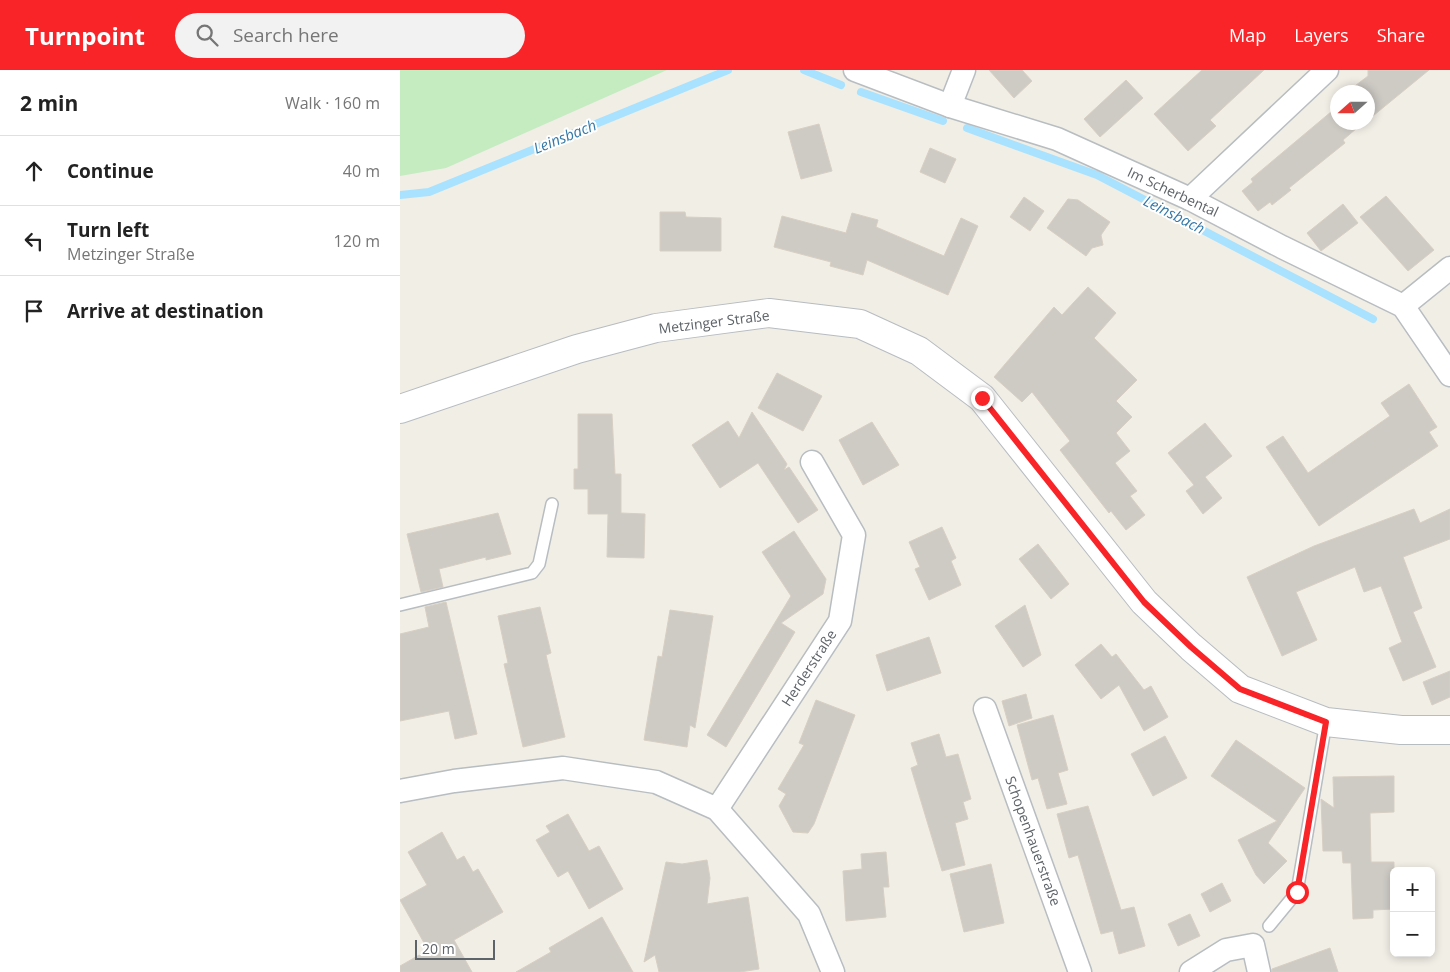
<!DOCTYPE html>
<html lang="en">
<head>
<meta charset="utf-8">
<style>
	body { margin:0; font-family:"Open Sans",sans-serif; background:#f2f2f2; color:#222 }
	.controls { position:absolute; right:15px; bottom:15px; display:grid; overflow:hidden; border-radius:8px; box-shadow:0 2px 8px #0003 }
	.controls button { width:45px; height:45px; display:grid; place-items:center; padding:0; border:0; border-bottom:1px solid #e0e0e0; background:#fff; color:#222; font:25px sans-serif }
	.compass { position:absolute; left:930px; top:15px; width:45px; height:45px; border-radius:50%; background:#fff; box-shadow:0 2px 8px #0003; rotate:249deg }
	.scale { position:absolute; left:15px; bottom:12px; width:80px; box-sizing:border-box; padding-left:5px; border:2px solid #5d6368; border-top:0; font-size:14px; line-height:18px; white-space:nowrap; color:#5d6368; -webkit-text-stroke:4px #fff; paint-order:stroke }
	.stop { position:absolute; width:15px; height:15px; margin:-11px; border:4px solid #f92428; border-radius:50%; background:#fff }
	.stop.end { background:#f92428; border-color:#fff; box-shadow:0 1px 5px #0008 }
	.list { margin:0; padding:0; list-style:none }
	h2 { display:flex; justify-content:space-between; align-items:center; height:65px; margin:0; padding:0 20px; font-size:21px }
	h2 small { font-size:16px; font-weight:400; color:#767676 }
	.list li { display:grid; grid-template-columns:32px 1fr auto; gap:15px; align-items:center; box-sizing:border-box; height:70px; padding:0 20px; border-top:1px solid #e0e0e0 }
	.list b { display:block; font-size:19px; white-space:nowrap }
	.list p { margin:0; font-size:16px; white-space:nowrap; color:#767676 }
	.list em { font-size:16px; font-style:normal; color:#767676 }
	.icon { flex:none; width:28px; height:28px; fill:none; stroke:currentColor; stroke-width:2; stroke-linecap:round; stroke-linejoin:round }
	.map { position:relative; flex:none; width:1050px; height:902px; overflow:hidden }
	header { display:flex; align-items:center; gap:30px; box-sizing:border-box; height:70px; padding:0 25px; background:#f92428; color:#fff }
	header strong { font-size:24px }
	nav { display:flex; gap:28px; margin-inline-start:auto; font-size:18px }
	.search { width:350px; height:45px; background:#f2f2f2; display:flex; align-items:center; gap:12px; box-sizing:border-box; padding:0 18px; border-radius:28px; color:#767676; font-size:19px }
	main { display:flex }
	aside { flex:1; background:#fff }
	.map>svg:first-child { display:block }
	.grass { fill:#c5ebc1 }
	.lines { fill:none; stroke-linecap:round; stroke-linejoin:round }
	.stream { stroke:#a8e2ff; stroke-width:8 }
	.building { fill:#cecbc5; stroke:#d7cfc3 }
	.service-casing { stroke:#b8bdc1; stroke-width:14 }
	.minor-casing { stroke:#b8bdc1; stroke-width:25 }
	.secondary-casing { stroke:#b7bcc1; stroke-width:30 }
	.service { stroke:#fff; stroke-width:11 }
	.minor { stroke:#fff; stroke-width:22 }
	.secondary { stroke:#fff; stroke-width:28 }
	.route { stroke:#f92428; stroke-width:6 }
	.labels { text-anchor:middle; stroke-width:4; stroke-linejoin:round; paint-order:stroke }
	.street-label { font-size:14px; fill:#5d6368; stroke:#fff }
	.water-label { font-size:15px; font-style:italic; fill:#3579a9; stroke:#fff }
</style>
</head>
<body>
<header>
<strong>Turnpoint</strong>
<div class="search"><svg class="icon" aria-label="search" viewBox="0 0 24 24"><circle cx="10" cy="10" r="6"/><path d="M15 15l6 6"/></svg>Search here</div>
<nav><a>Map</a><a>Layers</a><a>Share</a></nav>
</header>
<main>
<aside>
<h2>2 min<small>Walk · 160 m</small></h2>
<ul class="list">
<li><svg class="icon" aria-label="ahead" viewBox="0 0 24 24"><path d="M12 20V5M6 11l6-6 6 6"/></svg><div><b>Continue</b></div><em>40 m</em></li>
<li><svg class="icon" aria-label="left" viewBox="0 0 24 24"><path d="M17 20v-9H6M10 6l-5 5 5 5"/></svg><div><b>Turn left</b><p>Metzinger Straße</p></div><em>120 m</em></li>
<li><svg class="icon" aria-label="arrive" viewBox="0 0 24 24"><path d="M6 21V4h12l-3 4 3 4H6"/></svg><div><b>Arrive at destination</b></div></li>
</ul>
</aside>
<div class="map">
<svg width="1050" height="902" viewBox="0 0 1050 902">
	<rect width="100%" height="100%" fill="#f1eee6"/>
	<!-- grass -->
	<polygon class="grass" points="0,0 267,0 46,98 0,106"/>
	<g class="lines">
		<!-- stream -->
		<g class="stream">
			<polyline points="404,0 441,15"/>
			<polyline points="461,22 543,51"/>
			<polyline points="567,58 697,105 973,249"/>
			<polyline points="0,125 29,122 328,0"/>
		</g>
	</g>
	<!-- building -->
	<g class="building">
		<polygon points="589,0 622,0 632,11 614,28"/>
		<polygon points="802,0 864,0 810,50 816,56 788,81 754,44"/>
		<polygon points="968,0 1029,0 968,50 968,22 947,22 968,6"/>
		<polygon points="726,10 743,28 700,67 684,49"/>
		<polygon points="938,36 938,52 964,52 943,70 945,73 889,118 891,120 872,135 870,132 858,141 842,121 853,112 851,109"/>
		<polygon points="419,54 432,101 401,109 388,62"/>
		<polygon points="530,78 556,89 545,113 520,102"/>
		<polygon points="986,126 1034,180 1008,201 960,147"/>
		<polygon points="624,127 644,141 630,161 610,147"/>
		<polygon points="668,129 678,130 710,152 701,165 703,175 692,178 686,186 647,158"/>
		<polygon points="943,134 958,153 921,181 907,163"/>
		<polygon points="260,142 285,142 286,147 321,148 321,181 260,181"/>
		<polygon points="452,143 478,150 476,157 544,186 561,148 578,156 548,225 467,190 463,205 430,196 431,192 374,177 382,146 446,163"/>
		<polygon points="688,217 716,243 694,268 737,310 716,331 732,347 716,363 730,381 715,393 737,421 730,426 745,445 726,460 711,441 709,443 660,380 670,371 632,322 622,332 594,307 654,237 662,245"/>
		<polygon points="377,303 422,326 403,361 358,338"/>
		<polygon points="1009,314 1037,357 1029,362 1038,376 919,456 866,377 883,366 908,403 990,346 981,333"/>
		<polygon points="352,342 387,394 384,400 389,397 418,440 398,453 358,393 320,418 292,375 328,351 339,368"/>
		<polygon points="178,344 212,344 215,404 221,404 221,443 245,444 244,488 207,487 208,444 188,444 188,419 174,419 174,399 178,399"/>
		<polygon points="472,352 499,395 463,415 439,370"/>
		<polygon points="805,353 832,386 805,407 822,428 803,444 786,421 794,415 768,383"/>
		<polygon points="1014,439 1020,453 1050,439 1050,469 1003,487 1022,538 1013,542 1036,597 1003,611 989,578 1002,572 981,516 964,522 955,497 896,522 917,570 882,586 847,507 914,476"/>
		<polygon points="98,443 111,484 86,490 86,487 39,499 43,517 21,522 7,464"/>
		<polygon points="542,457 556,488 551,491 561,515 529,530 515,499 520,497 509,472"/>
		<polygon points="394,461 426,509 423,524 381,553 395,562 326,677 307,665 391,526 362,482"/>
		<polygon points="638,474 669,514 651,529 619,489"/>
		<polygon points="46,532 77,664 55,669 49,641 0,651 0,564 29,557 25,537"/>
		<polygon points="625,535 641,585 623,597 595,556"/>
		<polygon points="140,537 151,583 146,585 165,667 123,677 104,594 108,593 98,546"/>
		<polygon points="270,540 313,546 295,658 290,655 287,677 244,670 258,586 262,587"/>
		<polygon points="529,567 541,603 487,621 476,585"/>
		<polygon points="701,574 712,587 716,584 744,620 751,616 768,647 744,661 719,615 701,629 675,595"/>
		<polygon points="1050,601 1050,627 1032,635 1023,612"/>
		<polygon points="626,624 632,648 609,656 602,631"/>
		<polygon points="416,630 455,645 414,754 408,763 393,762 379,736 386,724 378,719 404,675 399,673"/>
		<polygon points="653,645 668,700 658,703 667,734 647,739 638,708 632,710 617,655"/>
		<polygon points="539,664 546,687 558,684 571,729 563,732 568,749 555,753 565,795 542,801 511,698 518,695 511,673"/>
		<polygon points="765,666 787,708 753,726 731,684"/>
		<polygon points="836,670 905,718 868,773 887,791 864,814 856,805 838,770 877,751 811,706"/>
		<polygon points="994,706 994,742 970,743 971,792 994,792 994,839 973,840 973,848 953,849 951,793 943,793 942,781 923,781 921,729 934,738 933,707"/>
		<polygon points="688,736 721,840 734,837 745,876 719,884 713,861 701,864 678,785 669,788 657,744"/>
		<polygon points="168,744 189,781 199,776 223,819 189,839 168,801 158,807 136,770 150,762 146,756"/>
		<polygon points="42,762 57,790 64,786 73,802 78,799 103,842 54,870 72,902 0,902 0,896 28,880 0,830 27,815 8,782"/>
		<polygon points="486,782 489,817 483,817 486,847 446,851 443,801 462,799 461,784"/>
		<polygon points="307,790 310,808 307,834 348,827 359,899 340,902 259,902 255,885 244,892 266,792 282,794"/>
		<polygon points="591,794 604,853 564,862 550,804"/>
		<polygon points="822,813 831,831 810,842 801,824"/>
		<polygon points="790,844 800,866 778,876 768,854"/>
		<polygon points="202,847 233,902 116,902 151,882 149,878"/>
		<polygon points="930,878 938,902 872,902 872,899"/>
	</g>
	<g class="lines">
		<!-- service casing -->
		<g class="service-casing">
			<g id="service">
				<polyline points="0,535 132,503 139,494 152,434"/>
				<polyline points="869,856 897,822 926,652"/>
			</g>
		</g>
		<!-- minor casing -->
		<g class="minor-casing">
			<g id="minor">
				<polyline points="455,0 550,36 657,69 790,129 882,177 1003,236 1050,305"/>
				<polyline points="550,36 564,0"/>
				<polyline points="790,129 927,0"/>
				<polyline points="1003,236 1050,198"/>
				<polyline points="585,639 680,902"/>
				<polyline points="0,721 54,711 163,698 256,712 317,739 409,844 433,902"/>
				<polyline points="317,739 440,551 454,465 412,392"/>
				<polyline points="791,902 826,880 853,875 859,902"/>
			</g>
		</g>
		<!-- secondary casing -->
		<g class="secondary-casing">
			<polyline id="secondary" points="0,339 177,279 256,258 369,243 460,254 519,281 582,328 744,532 791,577 840,619 926,652 1001,660 1050,660"/>
		</g>
		<!-- service -->
		<use href="#service" class="service"/>
		<!-- minor -->
		<use href="#minor" class="minor"/>
		<!-- secondary -->
		<use href="#secondary" class="secondary"/>
	</g>
	<g class="lines">
		<!-- route -->
		<polyline class="route" points="582,328 744,532 791,577 840,619 926,652 897,822"/>
	</g>
	<g class="labels">
		<!-- street labels -->
		<g class="street-label">
			<text transform="translate(773 122) rotate(25)" y="5">Im Scherbental</text>
			<text transform="translate(314 252) rotate(-7)" y="5">Metzinger Straße</text>
			<text transform="translate(409 598) rotate(-57)" y="5">Herderstraße</text>
			<text transform="translate(633 771) rotate(70)" y="5">Schopenhauerstraße</text>
		</g>
		<!-- water labels -->
		<g class="water-label">
			<text transform="translate(165 67) rotate(-22)" y="5">Leinsbach</text>
			<text transform="translate(774 145) rotate(27)" y="5">Leinsbach</text>
		</g>
	</g>
</svg>
<div class="controls">
<button>+</button>
<button>−</button>
</div>
<svg class="compass" viewBox="-18 -18 36 36"><path d="M0-13l5 13h-10z" fill="#e53935"/><path d="M0 13l5-13h-10z" fill="#767676"/></svg>
<div class="scale">20 m</div>
<div class="stop" style="left:897px;top:822px"></div>
<div class="stop end" style="left:582px;top:328px"></div>
</div>
</main>
</body>
</html>
